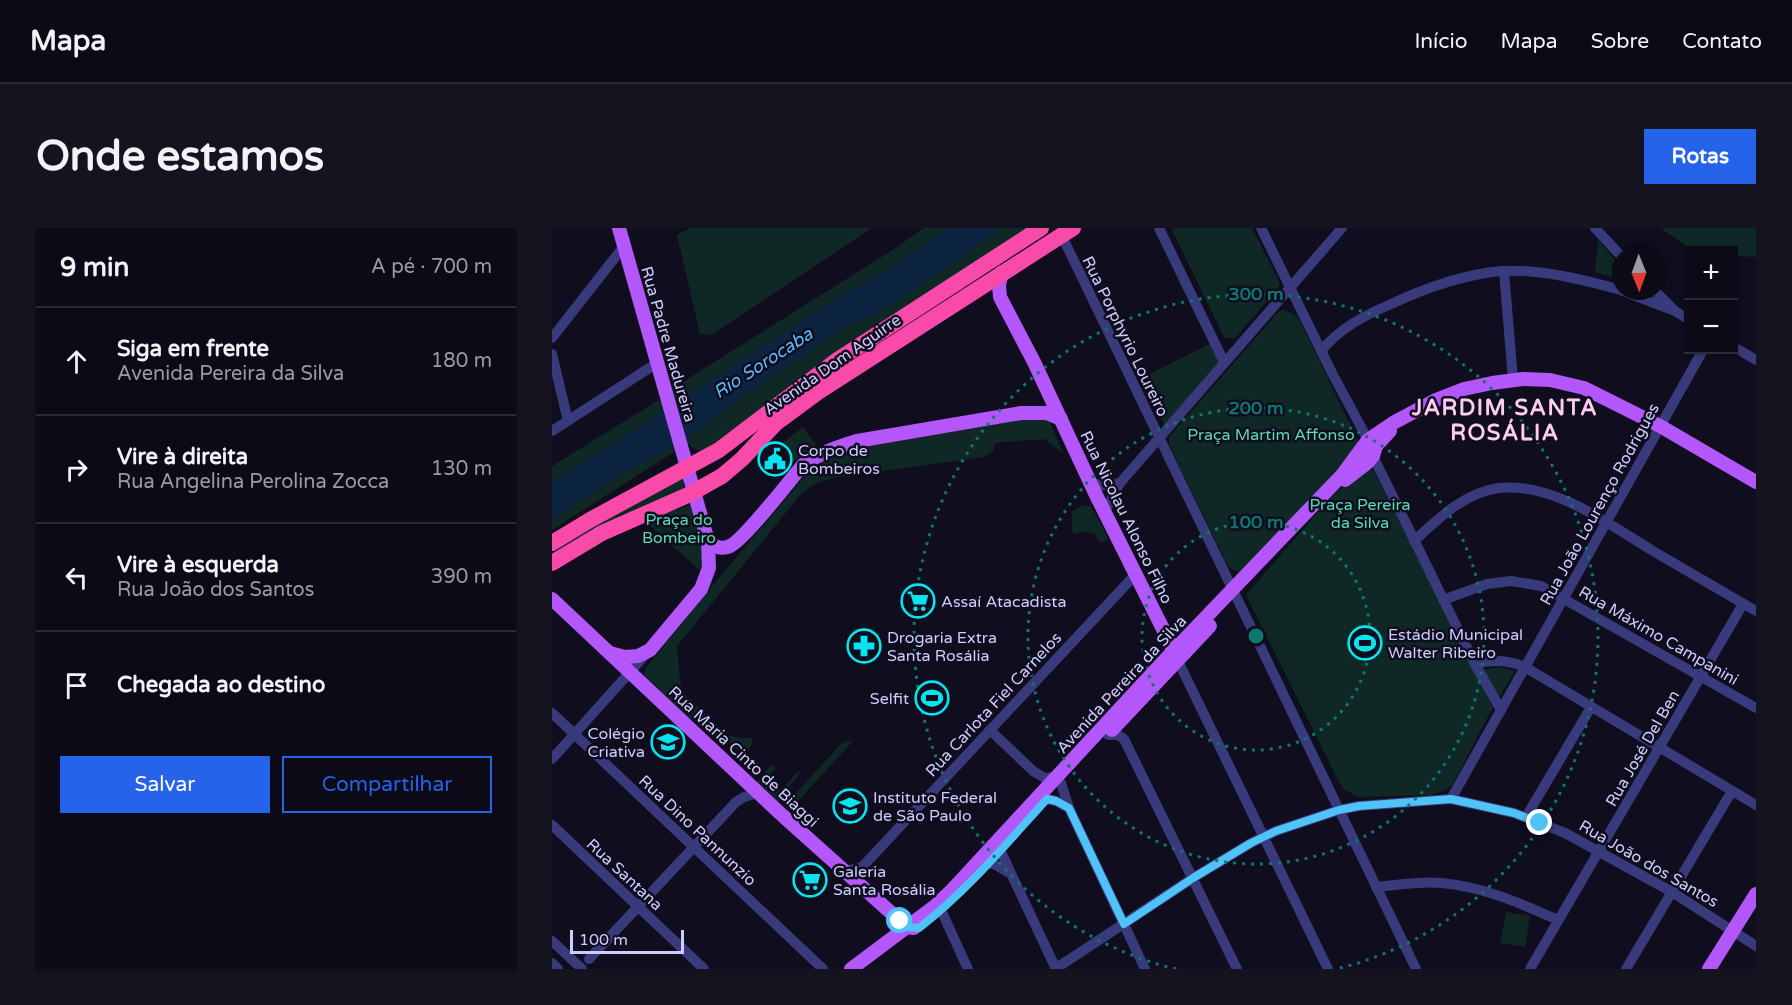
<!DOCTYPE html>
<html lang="pt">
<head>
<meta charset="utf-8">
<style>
	body { margin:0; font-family:"Varela Round",sans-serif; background:#14131f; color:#f1f3f6 }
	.controls { position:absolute; right:18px; top:18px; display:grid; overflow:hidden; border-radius:0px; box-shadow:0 2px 4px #0004 }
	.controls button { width:54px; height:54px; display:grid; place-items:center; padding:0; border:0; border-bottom:2px solid #2b2b35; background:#0b0a16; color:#f1f3f6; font:30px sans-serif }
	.compass { position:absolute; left:1060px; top:18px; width:54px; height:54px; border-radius:50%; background:#0b0a16; box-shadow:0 2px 4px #0004; rotate:179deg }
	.scale { position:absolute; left:18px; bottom:15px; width:114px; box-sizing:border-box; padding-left:6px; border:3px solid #cecbfd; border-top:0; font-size:16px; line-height:21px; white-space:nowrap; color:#cecbfd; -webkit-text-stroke:4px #0f0d1e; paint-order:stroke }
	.stop { position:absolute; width:18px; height:18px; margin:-14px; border:4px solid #4fc3f7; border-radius:50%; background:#fff }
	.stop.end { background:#4fc3f7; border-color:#fff; box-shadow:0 2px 6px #0008 }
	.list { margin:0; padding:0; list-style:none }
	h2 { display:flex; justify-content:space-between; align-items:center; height:78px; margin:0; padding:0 24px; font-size:26px }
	h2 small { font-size:20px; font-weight:400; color:#9a9aa1 }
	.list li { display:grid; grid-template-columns:39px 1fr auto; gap:18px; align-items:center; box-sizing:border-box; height:108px; padding:0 24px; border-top:2px solid #2b2b35 }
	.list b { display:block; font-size:22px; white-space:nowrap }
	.list p { margin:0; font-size:20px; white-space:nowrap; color:#9a9aa1 }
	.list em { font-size:20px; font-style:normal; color:#9a9aa1 }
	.actions { display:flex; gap:12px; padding:18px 24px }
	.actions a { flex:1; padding:14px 0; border:2px solid #2563eb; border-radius:0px; text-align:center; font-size:21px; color:#2563eb }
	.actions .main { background:#2563eb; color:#fff }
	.icon { flex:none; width:33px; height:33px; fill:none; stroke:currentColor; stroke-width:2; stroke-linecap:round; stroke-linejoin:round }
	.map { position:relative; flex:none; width:1204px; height:741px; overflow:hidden; border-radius:0px }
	header { display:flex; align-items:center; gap:36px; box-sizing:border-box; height:84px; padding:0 30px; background:#0b0a16; border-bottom:2px solid #2b2b35 }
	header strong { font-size:28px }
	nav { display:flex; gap:33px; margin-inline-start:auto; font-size:21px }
	.intro { display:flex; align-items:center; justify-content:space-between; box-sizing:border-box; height:144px; padding:0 36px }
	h1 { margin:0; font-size:42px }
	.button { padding:15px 27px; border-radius:0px; background:#2563eb; color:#fff; font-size:21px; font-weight:700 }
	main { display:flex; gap:36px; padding:0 36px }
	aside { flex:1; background:#0b0a16; border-radius:0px; box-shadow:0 2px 4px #0004 }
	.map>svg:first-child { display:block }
	.green { fill:#102825 }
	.water { fill:#0d2441 }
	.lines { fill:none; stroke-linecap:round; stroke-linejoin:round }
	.minor { stroke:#393a7c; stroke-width:10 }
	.major { stroke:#b356fa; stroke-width:14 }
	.highway { stroke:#f94aa9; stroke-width:16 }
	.route { stroke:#4fc3f7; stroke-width:8 }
	.ring { fill:none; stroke:#0f766e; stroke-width:3; stroke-dasharray:3 6 }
	.labels { text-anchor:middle; stroke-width:5; stroke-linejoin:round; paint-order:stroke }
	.street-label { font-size:16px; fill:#cecbfd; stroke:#0f0d1e }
	.park-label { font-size:16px; fill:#5adab3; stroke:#0f0d1e }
	.poi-label { font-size:16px; fill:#cecbfd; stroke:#0f0d1e; text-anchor:start }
	.water-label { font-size:18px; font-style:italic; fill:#5cbafa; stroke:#0f0d1e }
	.district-label { font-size:22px; font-weight:bold; letter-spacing:1.5px; fill:#fdcdef; stroke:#0f0d1e }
	.centre { fill:#0f766e; stroke:#0f0d1e; stroke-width:3 }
	.ring-label { font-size:18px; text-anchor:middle; font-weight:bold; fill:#0f766e; stroke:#0f0d1e; stroke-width:5; stroke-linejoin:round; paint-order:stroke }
</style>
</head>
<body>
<header>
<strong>Mapa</strong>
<nav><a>Início</a><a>Mapa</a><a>Sobre</a><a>Contato</a></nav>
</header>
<div class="intro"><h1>Onde estamos</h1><a class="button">Rotas</a></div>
<main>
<aside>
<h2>9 min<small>A pé · 700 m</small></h2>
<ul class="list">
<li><svg class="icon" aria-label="ahead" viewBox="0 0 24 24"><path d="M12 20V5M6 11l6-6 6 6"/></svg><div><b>Siga em frente</b><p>Avenida Pereira da Silva</p></div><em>180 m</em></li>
<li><svg class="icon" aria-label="right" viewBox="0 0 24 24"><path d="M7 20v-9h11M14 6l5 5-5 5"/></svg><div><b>Vire à direita</b><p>Rua Angelina Perolina Zocca</p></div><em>130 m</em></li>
<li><svg class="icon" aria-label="left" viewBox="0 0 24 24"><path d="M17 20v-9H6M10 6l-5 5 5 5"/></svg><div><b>Vire à esquerda</b><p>Rua João dos Santos</p></div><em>390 m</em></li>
<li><svg class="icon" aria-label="arrive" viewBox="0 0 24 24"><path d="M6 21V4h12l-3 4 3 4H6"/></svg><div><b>Chegada ao destino</b></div></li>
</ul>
<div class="actions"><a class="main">Salvar</a><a>Compartilhar</a></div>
</aside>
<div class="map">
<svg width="1204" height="741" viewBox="0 0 1204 741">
	<rect width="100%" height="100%" fill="#0f0d1e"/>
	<!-- green -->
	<g class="green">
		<polygon points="138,0 320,0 159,107 148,106 125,7"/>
		<polygon points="372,0 482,0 152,224 140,220 137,216 123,220 122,224 0,302 0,238 105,173 108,173 118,163 148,143 339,23"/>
		<polygon points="619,0 700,0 728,55 724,63 682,111 672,109"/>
		<polygon points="1109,0 1204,0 1204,29 1185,28 1182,55 1182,22 1140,22"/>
		<polygon points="1046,12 1069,39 1069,52 1043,44"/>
		<polygon points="731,82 742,86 748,93 807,215 803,225 689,344 683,343 676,338 620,223 617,216 617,209 726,84"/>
		<polygon points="661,114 670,133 614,200 590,152 594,148"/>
		<path d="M484,189L493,190L498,194L511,225L492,211L443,215L441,224L432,229L287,249C272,252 262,255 250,265L125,418L128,453L131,464L176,507L187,510H200L201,512L197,522L190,524L186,523L153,496L138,491L92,447L93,441L165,352L260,240L277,229L297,222Z"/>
		<polygon points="251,199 264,217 232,241 219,224"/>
		<polygon points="811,241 822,243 941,479 901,556 894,562 878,567 806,569 793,562 787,554 694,367 777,271"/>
		<polygon points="131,249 135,254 131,257 133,263 0,326 9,314"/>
		<polygon points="139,277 152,320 152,346 96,296 110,290 114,285"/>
		<polygon points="532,277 539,278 556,309 553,314 548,314 542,305 528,304 522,306 520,303 520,283"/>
		<polygon points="947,439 963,443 945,473 932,442"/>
		<polygon points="301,513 236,584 234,579 235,575 288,517 291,514"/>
		<polygon points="219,537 223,540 215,550 229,562 246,543 248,545 226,573 205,554"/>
		<polygon points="954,684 978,688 973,719 948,715"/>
	</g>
	<!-- water -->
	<polygon class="water" points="397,0 449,0 365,61 322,87 300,95 195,165 141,206 40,264 0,292 0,256 260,86 351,32"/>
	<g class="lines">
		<!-- minor -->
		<g class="minor">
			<polyline points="607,0 672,134"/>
			<polyline points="709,0 780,145 816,212 821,228 923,436 949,482"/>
			<polyline points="1043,0 1069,28"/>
			<polyline points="509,6 864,741"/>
			<polyline points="952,43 961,152"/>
			<polyline points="1071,63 1123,83 1136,91"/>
			<polyline points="1103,63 1121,81"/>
			<polyline points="0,110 72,18"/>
			<polyline points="1182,119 1204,132"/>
			<path d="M769,123C787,101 811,88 837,77C873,60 911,46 951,43C989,41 1033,52 1069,62"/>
			<polyline points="0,126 16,193"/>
			<polyline points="0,203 105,135"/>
			<path d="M536,251C547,259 555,259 568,255"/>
			<polyline points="552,285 568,255 790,0"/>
			<path d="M862,313C886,291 913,264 947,260C1002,254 1056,296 1101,323C1135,343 1170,363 1204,383"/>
			<polyline points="891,372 935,356 959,353 989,358 1204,480"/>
			<polyline points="626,433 776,741"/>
			<path d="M923,436C941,431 956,432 973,439L1204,577"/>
			<polyline points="0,485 271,741"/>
			<polyline points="438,502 481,543 493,550 504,549"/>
			<polyline points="556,507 566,507 572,511 685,741"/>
			<polyline points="0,531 96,424"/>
			<polyline points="509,555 517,580 593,741"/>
			<polyline points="495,571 504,573 517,580"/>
			<polyline points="899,571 1151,122"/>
			<polyline points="974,589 1039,479"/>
			<polyline points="0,597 152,741"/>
			<polyline points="448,622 504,741"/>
			<polyline points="435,636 442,636 459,646"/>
			<polyline points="292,643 308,640 312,637 583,347"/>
			<path d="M824,659C846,657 868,653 890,655C932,659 968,675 1006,692"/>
			<polyline points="389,682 416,741"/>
			<polyline points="0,713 30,741"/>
			<polyline points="37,731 184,574 192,569 206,565"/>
			<polyline points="0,735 6,741"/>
			<polyline points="503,741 641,650 699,615 724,603 787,582 807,578 899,571 962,585 1013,605 1120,664 1204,718"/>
			<polyline points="978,741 1191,376"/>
			<polyline points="1074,741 1180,563"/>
		</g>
		<!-- major -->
		<g class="major">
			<polyline points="450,44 447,57 448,69 482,134 544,267 625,429"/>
			<polyline points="793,252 815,235 821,228 824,218 838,203"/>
			<path d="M156,313C163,319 169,322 178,318C192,312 238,252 251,237C268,225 285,219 305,213L469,185H495L509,191"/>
			<polyline points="0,371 231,588 355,699 362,700"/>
			<polyline points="58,425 73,429 86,428 98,422 149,361 157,340 156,313 67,0"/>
			<polyline points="560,502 658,398"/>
			<polyline points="299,741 383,678 400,662 609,436 791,246 816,212 841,195 884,172 912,161 940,155 971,151 998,152 1032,160 1108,198 1204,254"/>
			<polyline points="1157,741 1204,666"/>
		</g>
		<!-- highway -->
		<g class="highway">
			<polyline points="0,315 38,292 167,222 284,133 489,0"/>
			<polyline points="0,335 50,305 136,267 170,248 190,231 224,195 266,164 521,0"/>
		</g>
	</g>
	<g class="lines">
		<!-- route -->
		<path class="route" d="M348,693L355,699L367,700C415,663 454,616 495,571L504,573L517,580L572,696L641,650L699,615L724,603L787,582L807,578L899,571L962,585L988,595"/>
	</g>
	<!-- distance rings -->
	<g class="ring">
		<circle cx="704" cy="408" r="114"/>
		<circle cx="704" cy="408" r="228"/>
		<path d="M624 741A342 342 0 1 1 784 741"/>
	</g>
	<!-- icons -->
	<defs>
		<g id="civic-ring" transform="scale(1.725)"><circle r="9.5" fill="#0f0d1e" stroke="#07e4ed" stroke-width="1.5"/><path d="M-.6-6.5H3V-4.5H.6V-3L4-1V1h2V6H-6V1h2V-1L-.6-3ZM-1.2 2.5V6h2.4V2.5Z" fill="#07e4ed"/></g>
		<g id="supermarket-ring" transform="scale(1.725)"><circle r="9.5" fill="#0f0d1e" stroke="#07e4ed" stroke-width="1.5"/><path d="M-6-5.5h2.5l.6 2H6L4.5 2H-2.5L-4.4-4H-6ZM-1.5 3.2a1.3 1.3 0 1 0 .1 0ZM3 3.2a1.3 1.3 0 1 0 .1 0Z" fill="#07e4ed"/></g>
		<g id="stadium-ring" transform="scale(1.725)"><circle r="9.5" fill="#0f0d1e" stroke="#07e4ed" stroke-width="1.5"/><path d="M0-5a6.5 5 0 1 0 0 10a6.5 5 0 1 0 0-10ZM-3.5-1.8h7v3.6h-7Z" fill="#07e4ed"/></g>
		<g id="pharmacy-ring" transform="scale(1.725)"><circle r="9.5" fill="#0f0d1e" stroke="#07e4ed" stroke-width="1.5"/><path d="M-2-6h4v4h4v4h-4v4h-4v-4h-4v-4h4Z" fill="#07e4ed"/></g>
		<g id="school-ring" transform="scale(1.725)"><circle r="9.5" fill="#0f0d1e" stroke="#07e4ed" stroke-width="1.5"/><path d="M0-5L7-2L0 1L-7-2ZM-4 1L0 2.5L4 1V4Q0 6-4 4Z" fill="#07e4ed"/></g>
		<g id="university-ring" transform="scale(1.725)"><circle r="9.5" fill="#0f0d1e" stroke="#07e4ed" stroke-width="1.5"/><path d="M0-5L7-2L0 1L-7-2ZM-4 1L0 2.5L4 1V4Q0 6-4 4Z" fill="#07e4ed"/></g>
	</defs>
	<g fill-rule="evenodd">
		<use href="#civic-ring" x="223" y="231"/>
		<use href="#supermarket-ring" x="366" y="373"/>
		<use href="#stadium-ring" x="813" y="415"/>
		<use href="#pharmacy-ring" x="312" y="418"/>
		<use href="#stadium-ring" x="380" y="470"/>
		<use href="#school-ring" x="116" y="514"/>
		<use href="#university-ring" x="298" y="578"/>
		<use href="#supermarket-ring" x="258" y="652"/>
	</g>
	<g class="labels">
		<!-- street labels -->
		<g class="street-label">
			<text transform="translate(574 108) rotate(64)" y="6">Rua Porphyrio Loureiro</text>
			<text transform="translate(117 116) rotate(74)" y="6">Rua Padre Madureira</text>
			<text transform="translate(280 136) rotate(-35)" y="6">Avenida Dom Aguirre</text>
			<text transform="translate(1047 276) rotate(-61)" y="6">Rua João Lourenço Rodrigues</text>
			<text transform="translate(575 289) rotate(64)" y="6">Rua Nicolau Alonso Filho</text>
			<text transform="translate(1107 407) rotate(30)" y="6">Rua Máximo Campanini</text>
			<text transform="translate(569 456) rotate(-47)" y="6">Avenida Pereira da Silva</text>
			<text transform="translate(441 476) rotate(-47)" y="6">Rua Carlota Fiel Carnelos</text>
			<text transform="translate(1090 520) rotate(-60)" y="6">Rua José Del Ben</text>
			<text transform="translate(192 528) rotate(43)" y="6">Rua Maria Cinto de Biaggi</text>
			<text transform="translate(146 602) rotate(43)" y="6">Rua Dino Pannunzio</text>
			<text transform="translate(1097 635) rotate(30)" y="6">Rua João dos Santos</text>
			<text transform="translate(73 646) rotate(43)" y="6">Rua Santana</text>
		</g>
		<!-- park labels -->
		<g class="park-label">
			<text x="719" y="212">Praça Martim Affonso</text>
			<text x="808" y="282">Praça Pereira<tspan x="808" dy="18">da Silva</tspan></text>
			<text x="127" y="297">Praça do<tspan x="127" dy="18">Bombeiro</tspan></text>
		</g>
		<!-- poi labels -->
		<g class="poi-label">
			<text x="246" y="228">Corpo de<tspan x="246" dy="18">Bombeiros</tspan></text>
			<text x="389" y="379">Assaí Atacadista</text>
			<text x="836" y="412">Estádio Municipal<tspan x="836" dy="18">Walter Ribeiro</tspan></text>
			<text x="335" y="415">Drogaria Extra<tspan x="335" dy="18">Santa Rosália</tspan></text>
			<text x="357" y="476" text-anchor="end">Selfit</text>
			<text x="93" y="511" text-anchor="end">Colégio<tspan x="93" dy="18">Criativa</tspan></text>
			<text x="321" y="575">Instituto Federal<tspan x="321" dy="18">de São Paulo</tspan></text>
			<text x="281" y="649">Galeria<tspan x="281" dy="18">Santa Rosália</tspan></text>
		</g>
		<!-- water labels -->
		<g class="water-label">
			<text transform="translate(211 135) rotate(-33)" y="6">Rio Sorocaba</text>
		</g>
		<!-- district labels -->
		<g class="district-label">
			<text x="953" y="187">JARDIM SANTA<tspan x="953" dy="25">ROSÁLIA</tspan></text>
		</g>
	</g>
	<circle cx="704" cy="408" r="9" class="centre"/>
	<g class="ring-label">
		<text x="704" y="72">300 m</text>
		<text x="704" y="186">200 m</text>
		<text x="704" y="300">100 m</text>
	</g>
</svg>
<div class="controls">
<button>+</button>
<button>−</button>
</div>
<svg class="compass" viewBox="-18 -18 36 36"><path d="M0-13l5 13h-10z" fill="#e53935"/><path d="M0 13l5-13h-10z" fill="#9a9aa1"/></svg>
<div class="scale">100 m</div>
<div class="stop" style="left:348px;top:693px"></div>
<div class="stop end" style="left:988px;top:595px"></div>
</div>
</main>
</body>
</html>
